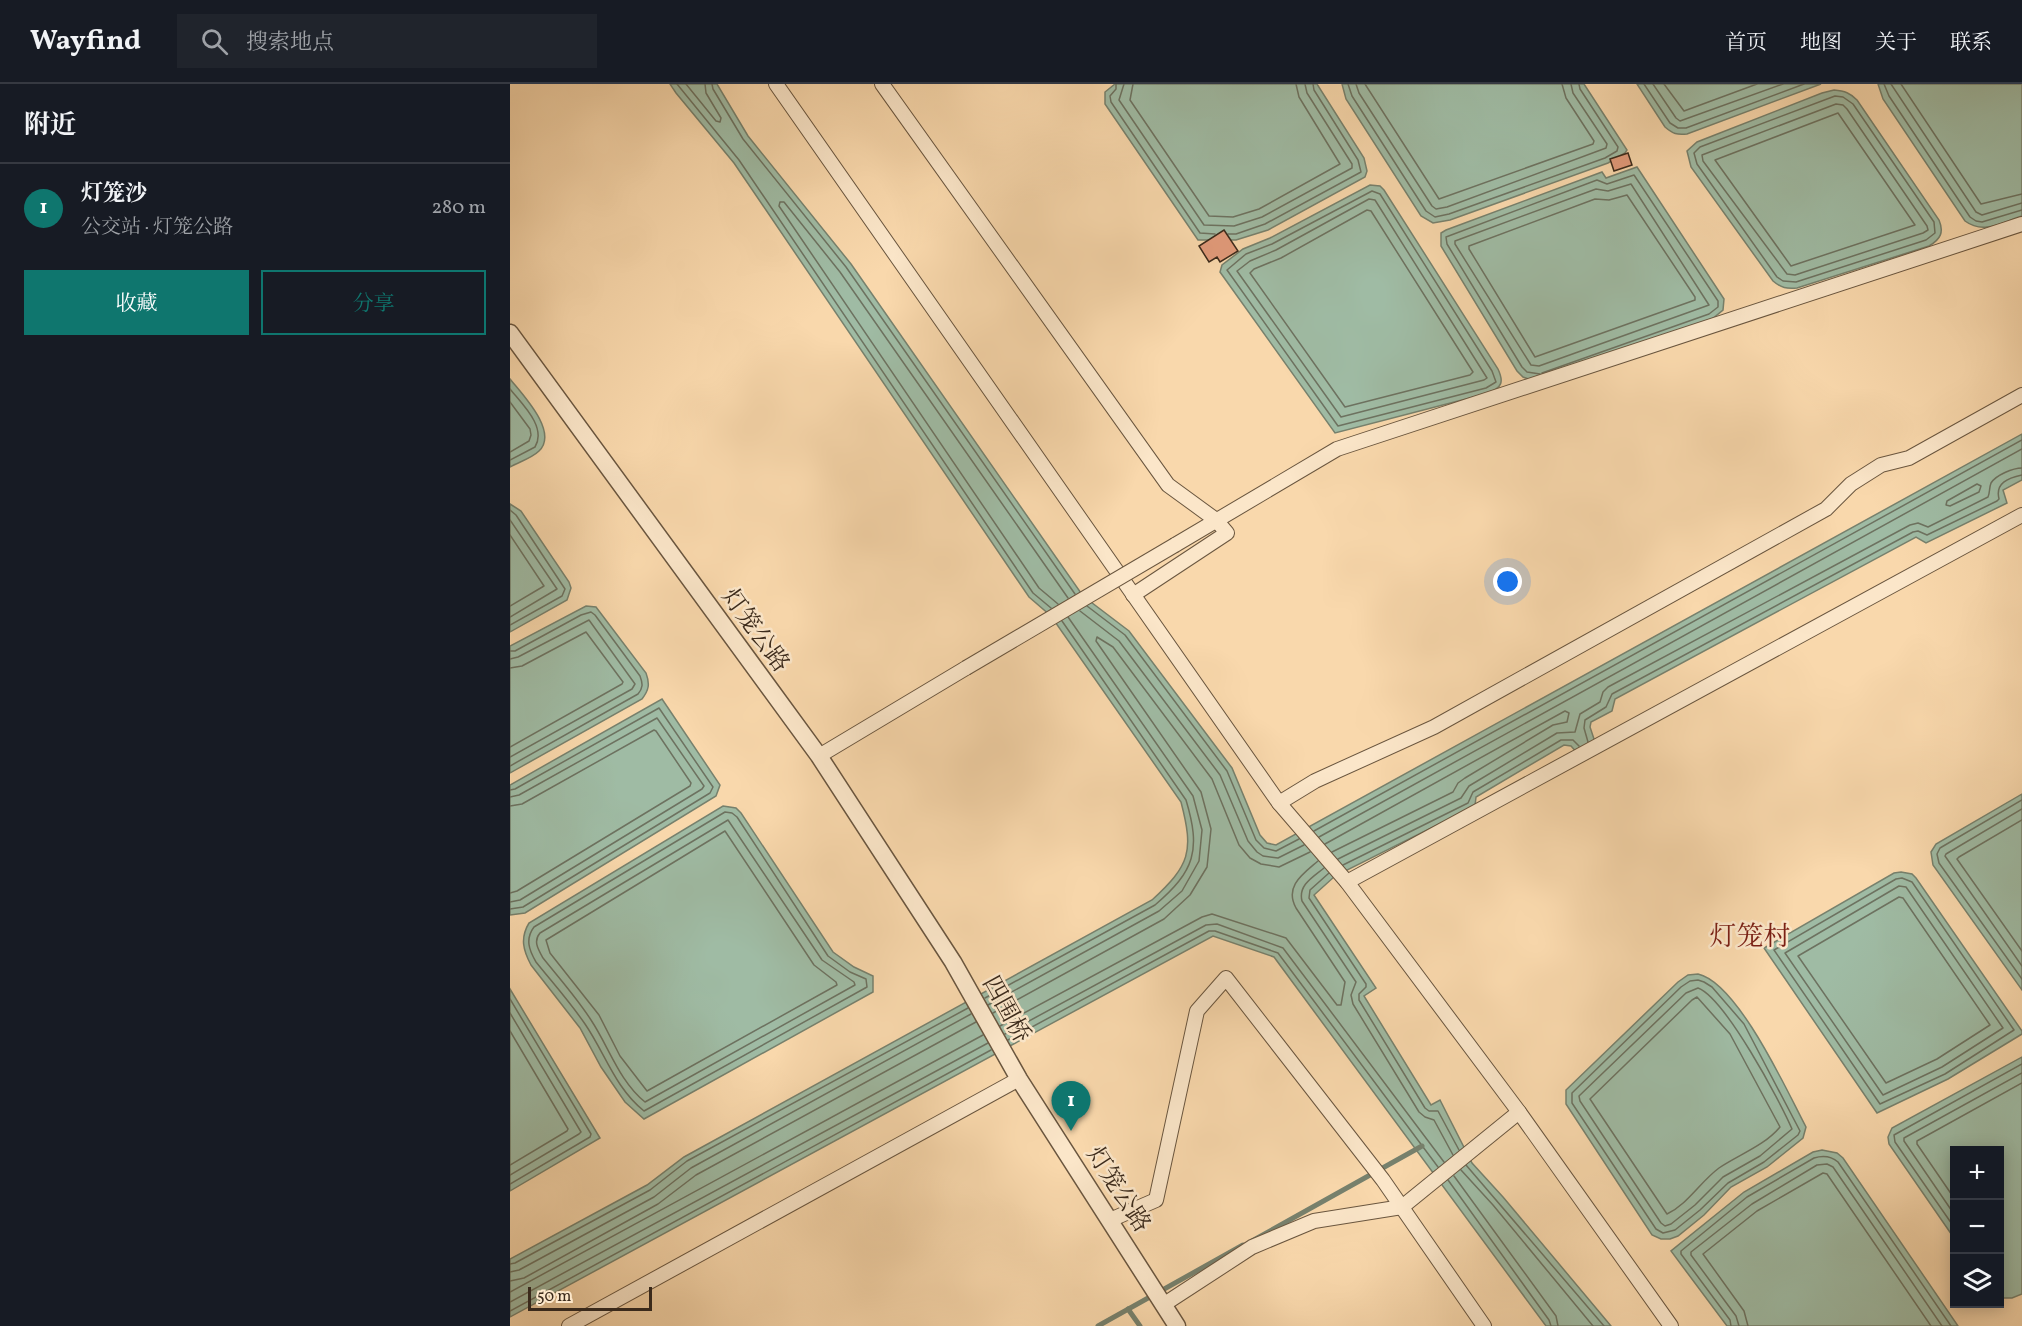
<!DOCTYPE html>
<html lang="zh">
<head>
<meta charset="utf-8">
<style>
	body { margin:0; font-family:Vollkorn,"Noto Serif SC",serif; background:#20242c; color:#f1f3f6 }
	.controls { position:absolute; right:18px; bottom:18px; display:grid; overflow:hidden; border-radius:0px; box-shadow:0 3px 15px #0003 }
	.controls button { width:54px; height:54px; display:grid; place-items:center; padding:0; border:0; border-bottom:2px solid #363941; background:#171b24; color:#f1f3f6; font:30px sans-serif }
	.scale { position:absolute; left:18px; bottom:15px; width:124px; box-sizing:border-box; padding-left:6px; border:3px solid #3b2a1b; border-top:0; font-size:16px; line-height:21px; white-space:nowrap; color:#3b2a1b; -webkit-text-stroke:4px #fbe6c9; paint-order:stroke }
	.you { position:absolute; left:998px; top:498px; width:21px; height:21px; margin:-15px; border:4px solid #fff; border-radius:50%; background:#1a73e8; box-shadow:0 0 0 9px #1a73e833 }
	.badge { display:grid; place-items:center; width:39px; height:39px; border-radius:50%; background:#0f766e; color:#fff; font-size:20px; font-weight:700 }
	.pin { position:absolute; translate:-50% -50px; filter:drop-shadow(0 2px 3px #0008) }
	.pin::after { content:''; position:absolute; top:32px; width:21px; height:18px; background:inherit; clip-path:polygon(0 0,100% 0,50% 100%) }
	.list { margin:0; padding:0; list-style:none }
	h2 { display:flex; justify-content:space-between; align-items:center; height:78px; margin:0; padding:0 24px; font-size:26px }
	h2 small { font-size:20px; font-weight:400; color:#9ea1a6 }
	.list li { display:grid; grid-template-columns:39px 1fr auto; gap:18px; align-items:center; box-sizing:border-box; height:90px; padding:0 24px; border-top:2px solid #363941 }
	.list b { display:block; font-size:22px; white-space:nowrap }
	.list p { margin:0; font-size:20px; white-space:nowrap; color:#9ea1a6 }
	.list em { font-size:20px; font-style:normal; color:#9ea1a6 }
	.actions { display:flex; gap:12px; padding:18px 24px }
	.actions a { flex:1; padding:14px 0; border:2px solid #0f766e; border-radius:0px; text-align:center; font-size:21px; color:#0f766e }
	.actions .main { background:#0f766e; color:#fff }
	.icon { flex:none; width:33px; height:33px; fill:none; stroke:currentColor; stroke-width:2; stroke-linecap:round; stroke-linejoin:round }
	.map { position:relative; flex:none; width:1512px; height:1242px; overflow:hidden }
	header { display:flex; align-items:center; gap:36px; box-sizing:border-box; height:84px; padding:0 30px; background:#171b24; border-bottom:2px solid #363941 }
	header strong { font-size:28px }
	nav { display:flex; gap:33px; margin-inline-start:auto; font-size:21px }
	.search { width:420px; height:54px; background:#20242c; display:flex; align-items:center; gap:15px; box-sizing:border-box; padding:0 21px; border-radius:0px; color:#9ea1a6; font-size:22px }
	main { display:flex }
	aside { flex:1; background:#171b24 }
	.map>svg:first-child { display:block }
	.water { fill:#9fbba4; stroke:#77816d; stroke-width:1.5 }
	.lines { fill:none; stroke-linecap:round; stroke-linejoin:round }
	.shore { stroke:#6d7260; stroke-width:1.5 }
	.stream { stroke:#77816d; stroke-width:5 }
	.building { fill:#e39b7b; stroke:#3b2a1b; stroke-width:1.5 }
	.minor-casing { stroke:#6a563f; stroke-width:16 }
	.tertiary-casing { stroke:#6a563f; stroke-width:19 }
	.minor { stroke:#fbe6c9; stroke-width:14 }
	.tertiary { stroke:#fbe6c9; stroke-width:16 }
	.minor-bridge-casing { stroke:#6a563f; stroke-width:16; stroke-linecap:butt }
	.minor-bridge { stroke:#fbe6c9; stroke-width:14 }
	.labels { text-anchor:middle; stroke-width:5; stroke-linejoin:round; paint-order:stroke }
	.street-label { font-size:24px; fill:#3b2a1b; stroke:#fbe6c9 }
	.quarter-label { font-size:27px; fill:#7a1f14; stroke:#fbe6c9 }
</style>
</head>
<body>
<header>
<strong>Wayfind</strong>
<div class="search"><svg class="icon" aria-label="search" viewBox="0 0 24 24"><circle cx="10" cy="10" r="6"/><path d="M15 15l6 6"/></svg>搜索地点</div>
<nav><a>首页</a><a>地图</a><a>关于</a><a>联系</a></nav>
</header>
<main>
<aside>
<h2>附近<small></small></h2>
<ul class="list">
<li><span class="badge">1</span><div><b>灯笼沙</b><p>公交站 · 灯笼公路</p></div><em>280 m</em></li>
</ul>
<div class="actions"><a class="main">收藏</a><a>分享</a></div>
</aside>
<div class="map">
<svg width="1512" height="1242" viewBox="0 0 1512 1242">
	<rect width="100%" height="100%" fill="#f9d8ac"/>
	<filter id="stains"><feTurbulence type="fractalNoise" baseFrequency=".00333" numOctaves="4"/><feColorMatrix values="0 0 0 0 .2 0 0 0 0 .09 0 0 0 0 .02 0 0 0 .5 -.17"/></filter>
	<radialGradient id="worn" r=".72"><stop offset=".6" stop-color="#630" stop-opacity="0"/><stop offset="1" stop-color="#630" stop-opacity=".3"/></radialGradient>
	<!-- water -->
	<g class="water">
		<path d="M160,0H207L238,52L341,180L573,512L619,547L722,684L750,751L757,759L766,761L1512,350V396L1493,406L1497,419L1416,459L1406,453L1105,615L1102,627L1081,638L1080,643L1087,664L1068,670L1061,662L1054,661L966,713L965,722L825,792L804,811L866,904L854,912L921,1021L930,1016L962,1079L993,1113L1101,1242H1036L764,873L703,852L0,1233V1175L137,1101L174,1073L642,816C680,781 684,768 671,718L541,532L519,513L224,79L166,9Z"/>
		<polygon points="605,0 807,0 854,74 857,87 855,93 758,146 726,156 688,156 595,20 595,8"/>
		<polygon points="832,0 1074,0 1117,66 1115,69 1098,79 940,136 923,139 911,132 836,15"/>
		<path d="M1127,0H1311L1177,50C1167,51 1163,50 1155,43Z"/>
		<path d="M1368,0H1512V132C1492,138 1474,151 1455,137L1373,15Z"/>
		<path d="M1324,6C1335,7 1340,9 1347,16L1429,136C1434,148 1431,155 1419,162L1287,204C1277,205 1271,204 1263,197L1181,83L1177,67L1187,58L1312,9Z"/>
		<polygon points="1127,83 1214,215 1213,226 1202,235 1021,296 1013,293 1007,287 931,162 931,149 936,146 1092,88 1096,94"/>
		<path d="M860,101L870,102L874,106L988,285C994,298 992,303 979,309L825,349L710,188L712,181L733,165L760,154Z"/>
		<path d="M0,295C12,310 49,348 29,367C22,374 9,378 0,383Z"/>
		<polygon points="0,420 11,427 59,498 61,504 57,516 0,548"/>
		<path d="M76,522L86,523L89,527L136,589C140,600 139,606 132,615L0,689V562Z"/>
		<polygon points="152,615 210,701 206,712 15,829 0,831 0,701"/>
		<polygon points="1512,710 1512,906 1423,781 1421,768 1426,760"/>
		<path d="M213,722L226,724L231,729L323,868L344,883L363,892V908L134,1035L115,1018L91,983L70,944L21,881C13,866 10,854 19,839Z"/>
		<polygon points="1391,788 1402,790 1406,794 1512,947 1512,950 1438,995 1367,1029 1254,864 1384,789"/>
		<path d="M1188,890C1228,899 1277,1007 1296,1043L1293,1054L1257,1083L1221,1103L1194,1131L1168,1152L1160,1155H1151L1142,1151L1056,1020V1006L1168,898L1178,891Z"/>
		<polygon points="0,905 90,1054 0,1107"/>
		<polygon points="1512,973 1512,1210 1502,1214 1490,1214 1490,1066 1444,1066 1444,1154 1379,1060 1378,1053 1382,1044"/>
		<polygon points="1312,1066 1327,1069 1333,1074 1448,1242 1217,1242 1161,1167 1234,1108 1303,1068"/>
	</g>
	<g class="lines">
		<!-- shore -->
		<g class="shore">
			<polyline points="167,0 229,76 523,509 541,524"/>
			<polyline points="176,0 206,37 210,38 211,34 196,9 195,0"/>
			<polyline points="202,0 203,5 233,55 336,183 565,510"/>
			<polyline points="606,0 606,5 600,12 601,18 690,149 705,150"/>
			<polyline points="614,0 609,16 694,141 724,142 752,133 842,84 842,80 797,9 795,0"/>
			<polyline points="623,0 620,16 699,132 723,133 749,125 830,80 789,13 786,0"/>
			<polyline points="838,0 842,12 916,127 925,133 939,130 1095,74 1107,67 1108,63 1070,5 1069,0"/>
			<polyline points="846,0 849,9 922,122 926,125 937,123 1096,64 1097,60 1063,9 1061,0"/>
			<polyline points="855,0 929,115 1083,60 1084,57 1056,14 1052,0"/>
			<polyline points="1134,0 1160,39 1168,44 1176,44 1294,0"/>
			<polyline points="1143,0 1166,34 1170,37 1273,0"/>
			<polyline points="1154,0 1174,27 1247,0"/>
			<polyline points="1374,0 1379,12 1460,133 1466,137 1472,138 1512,126"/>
			<polyline points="1381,0 1466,128 1472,131 1512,119"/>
			<polyline points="1391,0 1471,120 1512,110"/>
			<polygon points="1325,12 1333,13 1343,20 1424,138 1425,149 1416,156 1286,198 1273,197 1267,193 1187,80 1184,69 1190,63"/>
			<polygon points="1326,20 1333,21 1337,25 1417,142 1418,146 1413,149 1285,191 1277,190 1193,77 1192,71"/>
			<polygon points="1328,29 1405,141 1281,182 1205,76"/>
			<polygon points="1121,100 1199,221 1029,282 1021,281 945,160 945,157 1086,105 1098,107"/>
			<polygon points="862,107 870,110 982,287 986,298 976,304 828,342 717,186 736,170 762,160"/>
			<polygon points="1117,111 1185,213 1185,216 1025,273 959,165 959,162 1085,115 1099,116"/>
			<polygon points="859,115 865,116 977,294 974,296 831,333 727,187 740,177 766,166"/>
			<polygon points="857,126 861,127 963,288 960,291 835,323 740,189 744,185 771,174"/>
			<polyline points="718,150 726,150 755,140 851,88 848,76 804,6 803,0"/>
			<polyline points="1030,290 1017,288 1012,283 937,160 936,153 1087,96 1097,100 1124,91 1208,217 1208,223 1199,230 1032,289"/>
			<path d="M0,305C12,320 37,343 25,363L0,376"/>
			<polyline points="0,318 20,345 21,351 19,357 0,368"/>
			<polygon points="1467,400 1471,402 1469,408 1440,422 1436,421 1437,417"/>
			<polyline points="0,426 6,431 55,505 52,512 0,541"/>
			<polyline points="0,436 47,505 0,533"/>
			<polyline points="0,451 34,502 0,522"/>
			<polyline points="548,520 529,504 269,122 270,118 274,118 330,188 558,514"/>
			<polyline points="577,522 615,551 717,687 746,756 754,764 766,767 789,755"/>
			<polyline points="570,527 609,557 710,691 738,757 747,768 753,772 768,774 794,761"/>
			<path d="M0,567H5L71,531L81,528L85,531L130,592C133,600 133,604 128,610L0,682"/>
			<polyline points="0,575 8,573 79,536 125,600 122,605 0,673"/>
			<polyline points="0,584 12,582 76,548 113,598 112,600 0,663"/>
			<path d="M1078,658L1074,644L1075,636L1096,623L1102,610L1403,448L1408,447L1417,451L1487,417L1489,415C1485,399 1498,394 1512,391"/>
			<polyline points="0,706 5,705 149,624 203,703 200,709 13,823 0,825"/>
			<polyline points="0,713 9,711 147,634 194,702 192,705 10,816 0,818"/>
			<polyline points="1512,716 1430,764 1427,770 1429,779 1512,895"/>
			<polyline points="0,722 12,720 144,646 146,647 181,699 180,702 7,807 0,809"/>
			<polyline points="1512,725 1436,770 1435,772 1512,882"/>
			<path d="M215,728L222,729L227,733L318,872L340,888L356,895L357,903L134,1027C105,1004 95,969 75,940C60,918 42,898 26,878C19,866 15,855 24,843Z"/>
			<path d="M218,736L312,876L344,898L345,901L135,1018C109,997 99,963 81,936C67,914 49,894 33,874C28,865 23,857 30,849Z"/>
			<polyline points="1512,736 1449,773 1447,775 1512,867"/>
			<polygon points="215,747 304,881 326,898 327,901 137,1007 110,972 89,931 40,869 36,856"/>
			<polyline points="804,747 1512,356"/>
			<polyline points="809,753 1512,365"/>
			<polyline points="815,760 1055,627 1059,629 1057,638 1043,641 955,694 948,699 943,708 822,768"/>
			<path d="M828,775L951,714L959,702L1047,649L1065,648L1070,630L1090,618L1093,608L1098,603L1400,441L1408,439L1418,443L1478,413C1480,409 1479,404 1481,399C1486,391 1503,384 1512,384"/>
			<polyline points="833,781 958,719 963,708 1051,656 1063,656 1069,662"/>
			<path d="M814,784C803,793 788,801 792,817L846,898L841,911L843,920L909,1028L915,1033L924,1036L943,1071"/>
			<polyline points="819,789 800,806 799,814 856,900 856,903 849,910 849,916 915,1024 919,1027 928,1027 949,1066"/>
			<polygon points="1392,794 1402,798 1504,946 1435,990 1370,1020 1264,866 1386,795"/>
			<polygon points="1389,802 1396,803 1493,944 1432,983 1373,1011 1275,869"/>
			<polygon points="1389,813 1393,814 1480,941 1427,975 1376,999 1288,872"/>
			<polygon points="1188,896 1194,898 1202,903 1234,940 1290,1047 1288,1051 1254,1078 1218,1099 1190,1126 1165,1146 1153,1149 1146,1145 1062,1019 1062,1009 1171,903 1180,897"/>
			<path d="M1188,904C1215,914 1270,1017 1282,1045L1250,1072L1213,1093L1185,1121L1161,1140L1155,1142L1151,1139L1070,1017L1069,1012L1176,909Z"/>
			<path d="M1187,913L1220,950L1270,1043C1254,1062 1230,1070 1209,1084C1190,1098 1178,1120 1157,1130L1080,1015L1182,916Z"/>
			<path d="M475,914L645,821C685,787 691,766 676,716L552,537"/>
			<polyline points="0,915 81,1050 80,1053 0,1100"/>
			<polyline points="478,921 649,827 672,807 689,777 692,746 683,712 558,533"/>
			<polyline points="0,929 71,1048 69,1050 0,1091"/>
			<polyline points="483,929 654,835 680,811 697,783 701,745 691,708 586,557 587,553 603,563 702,695 729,761 740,774 751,780 769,783 800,768"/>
			<path d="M490,942L692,833L702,830L776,854L827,921H831L835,898L786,824C774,802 793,790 808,777"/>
			<polyline points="0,947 58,1045 57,1047 0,1081"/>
			<polyline points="495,950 696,841 707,840 773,864 934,1078"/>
			<polyline points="498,956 699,847 705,847 768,869 928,1083"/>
			<polyline points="956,1081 1094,1242"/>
			<polyline points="951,1086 983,1121 1083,1242"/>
			<polyline points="944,1092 1046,1232 1048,1242"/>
			<polyline points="938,1096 1039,1236 1041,1242"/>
			<polyline points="1444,1114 1407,1060 1407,1057 1512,999"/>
			<polyline points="1444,1130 1394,1057 1394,1054 1512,989"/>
			<polyline points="1444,1143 1385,1058 1384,1051 1512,980"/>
			<polyline points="0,1180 5,1179 140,1106 177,1077 458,924"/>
			<polyline points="0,1188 9,1186 144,1113 181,1084 461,930"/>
			<polyline points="0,1197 14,1194 148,1120 186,1091 466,938"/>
			<polyline points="0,1208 473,951"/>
			<polyline points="0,1218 478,959"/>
			<polyline points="0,1227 481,966"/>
			<path d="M1221,1242L1220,1236L1171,1170V1167L1237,1113L1304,1074C1314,1071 1321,1072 1328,1078L1441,1242"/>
			<polyline points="1229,1242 1226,1232 1181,1171 1181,1168 1242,1120 1307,1081 1317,1080 1323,1083 1432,1242"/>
			<polyline points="1238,1242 1234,1227 1193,1170 1247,1127 1313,1089 1317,1090 1421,1242"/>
		</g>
		<!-- stream -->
		<g class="stream">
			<polyline points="742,1157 912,1062"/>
			<polyline points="618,1225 630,1242"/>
			<polyline points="588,1242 733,1161"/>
		</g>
	</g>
	<!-- building -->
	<g class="building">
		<polygon points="1118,69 1122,81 1104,87 1100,75"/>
		<polygon points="714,146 728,167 710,178 707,173 699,178 689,162"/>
	</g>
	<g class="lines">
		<!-- minor casing -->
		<g class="minor-casing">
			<g id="minor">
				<polyline points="266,0 769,719 837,798 1009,1028 1161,1242"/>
				<polyline points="372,0 658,401 706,436 717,449 623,511"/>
				<polyline points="665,461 827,365 1512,140"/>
				<polyline points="309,672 456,584"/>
				<polyline points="769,719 805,697 924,643 1316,425 1341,400 1371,381 1399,374 1512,311"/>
				<polyline points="837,798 1512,431"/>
				<polyline points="600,1136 646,1116 687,927 716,894 873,1096 974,1242"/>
				<polyline points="653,1221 742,1163 804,1137 892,1123 1009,1028"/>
				<polyline points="59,1242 509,995"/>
			</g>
		</g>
		<!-- tertiary casing -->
		<g class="tertiary-casing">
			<polyline id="tertiary" points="0,249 309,672 443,878 509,995 667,1242"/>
		</g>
		<!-- minor -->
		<use href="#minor" class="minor"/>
		<!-- tertiary -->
		<use href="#tertiary" class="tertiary"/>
		<!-- minor-bridge casing -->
		<g class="minor-bridge-casing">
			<polyline id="minor-bridge" points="456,584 665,461"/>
		</g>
		<!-- minor-bridge -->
		<use href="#minor-bridge" class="minor-bridge"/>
	</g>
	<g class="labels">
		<!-- street labels -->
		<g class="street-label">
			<text transform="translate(246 546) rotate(54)" y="8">灯笼公路</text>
			<text transform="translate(497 925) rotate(61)" y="8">四围桥</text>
			<text transform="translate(609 1105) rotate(57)" y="8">灯笼公路</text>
		</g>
		<!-- quarter labels -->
		<g class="quarter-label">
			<text x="1240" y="861">灯笼村</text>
		</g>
	</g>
	<rect width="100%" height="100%" filter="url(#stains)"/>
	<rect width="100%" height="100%" fill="url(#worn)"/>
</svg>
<div class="controls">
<button>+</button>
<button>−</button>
<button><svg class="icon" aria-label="layers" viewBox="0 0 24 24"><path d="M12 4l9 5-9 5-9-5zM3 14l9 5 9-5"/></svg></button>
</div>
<div class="scale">50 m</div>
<div class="you"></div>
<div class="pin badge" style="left:561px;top:1047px">1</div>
</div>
</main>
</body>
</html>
